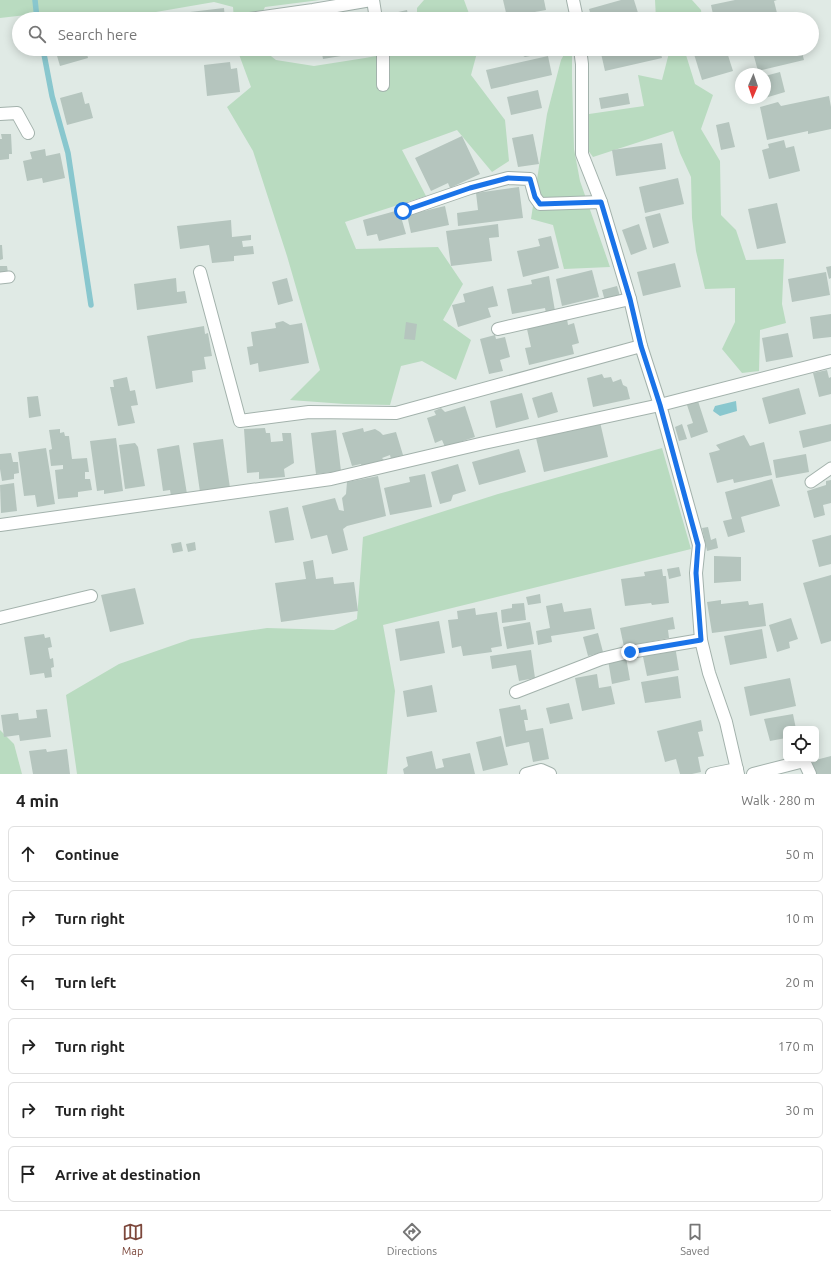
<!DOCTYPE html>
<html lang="en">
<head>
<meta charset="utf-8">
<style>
	body { margin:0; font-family:Ubuntu,sans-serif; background:#f2f2f2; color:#222 }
	.controls { position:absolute; right:12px; bottom:12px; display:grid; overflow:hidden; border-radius:6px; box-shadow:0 2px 10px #0003 }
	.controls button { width:36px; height:36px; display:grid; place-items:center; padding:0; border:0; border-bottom:1px solid #e0e0e0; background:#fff; color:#222; font:20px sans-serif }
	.compass { position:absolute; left:735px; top:68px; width:36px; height:36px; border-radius:50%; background:#fff; box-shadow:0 2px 10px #0003; rotate:182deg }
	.stop { position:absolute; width:12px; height:12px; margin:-9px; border:3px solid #1a73e8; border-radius:50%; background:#fff }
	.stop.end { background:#1a73e8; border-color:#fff; box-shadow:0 1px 4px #0008 }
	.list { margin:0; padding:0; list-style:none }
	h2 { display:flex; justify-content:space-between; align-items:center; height:52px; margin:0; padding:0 16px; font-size:17px }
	h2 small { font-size:13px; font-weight:400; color:#767676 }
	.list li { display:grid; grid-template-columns:26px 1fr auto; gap:12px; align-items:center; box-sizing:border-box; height:56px; margin:0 8px 8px; padding:0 8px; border:1px solid #e0e0e0; border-radius:6px }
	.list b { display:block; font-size:15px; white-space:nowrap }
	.list em { font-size:13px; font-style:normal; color:#767676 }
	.icon { flex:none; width:22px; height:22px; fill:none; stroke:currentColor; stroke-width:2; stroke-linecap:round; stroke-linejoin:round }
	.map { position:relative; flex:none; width:831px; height:774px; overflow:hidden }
	.search { position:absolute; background:#fff; box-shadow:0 2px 10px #0003; left:12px; right:12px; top:12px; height:44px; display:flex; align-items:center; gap:10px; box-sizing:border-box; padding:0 14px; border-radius:22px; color:#767676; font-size:15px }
	.sheet { height:436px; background:#fff }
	nav { display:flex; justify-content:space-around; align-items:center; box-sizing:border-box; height:56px; border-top:1px solid #e0e0e0; background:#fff; font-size:11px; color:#767676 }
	nav a { display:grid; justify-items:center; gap:2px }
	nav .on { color:#7d483c }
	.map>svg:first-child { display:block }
	.green { fill:#b9dbc0 }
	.water { fill:#89c7ce }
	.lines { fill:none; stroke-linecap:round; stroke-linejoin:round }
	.stream { stroke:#89c7ce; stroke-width:5.5 }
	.building { fill:#b5c5be }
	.service-casing { stroke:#a3b2ac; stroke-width:13 }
	.minor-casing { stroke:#a3b2ac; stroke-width:14 }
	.service { stroke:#fff; stroke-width:11 }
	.minor { stroke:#fff; stroke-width:12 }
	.route { stroke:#1a73e8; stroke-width:5 }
</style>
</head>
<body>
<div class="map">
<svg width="831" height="774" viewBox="0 0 831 774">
	<rect width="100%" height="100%" fill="#e0eae5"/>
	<!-- green -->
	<g class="green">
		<polygon points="0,0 320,0 265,7 259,19 234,19 233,7 214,2 156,12 35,14 0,18"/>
		<polygon points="424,0 464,0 471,19 417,19 417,8"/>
		<polygon points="655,0 692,0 701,10 702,19 656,19"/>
		<polygon points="237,49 262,49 276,60 314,66 365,58 415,49 478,49 471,75 505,120 509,161 492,172 457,130 402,150 426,196 345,222 356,249 438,247 463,284 443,320 471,340 456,380 422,361 401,366 390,405 345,404 290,400 320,370 287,256 253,151 227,107 251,87"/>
		<polygon points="567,49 572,49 572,78 574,149 580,181 610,267 564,269 553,225 531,219 547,114 561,60"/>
		<polygon points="670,49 693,49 686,55 695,84 713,95 701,129 720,161 721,215 736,230 746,260 784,259 782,304 786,323 760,330 759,371 742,373 722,349 735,322 735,288 705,289 696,251 692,218 691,177 680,153 673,131 593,157 587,149 589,114 644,106 638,75 662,80"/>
		<polygon points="662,448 691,549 383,625 395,691 387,774 77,774 66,695 119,664 191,639 267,628 334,630 357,619 363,537 498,494"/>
		<polygon points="0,730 14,744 22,774 0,774"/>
	</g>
	<!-- water -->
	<polygon class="water" points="736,401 737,411 720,416 713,411 715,406"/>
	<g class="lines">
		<!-- stream -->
		<g class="stream">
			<polyline points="35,0 37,19"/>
			<polyline points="43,49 52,96 68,153 91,305"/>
		</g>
	</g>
	<!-- building -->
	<g class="building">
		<polygon points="503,0 544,0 546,10 507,17"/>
		<polygon points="621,0 634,0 639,16 629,19 592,19 589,9"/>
		<polygon points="735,0 777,0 774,1 778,17 769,19 714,19 711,5"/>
		<polygon points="224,8 225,19 174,19 173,14"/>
		<polygon points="407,10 409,19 386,19 385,15"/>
		<polygon points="55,49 86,49 88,58 60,66"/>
		<polygon points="321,49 358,49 359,53 323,59"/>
		<polygon points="517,49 546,49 546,53 525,57 518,53"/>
		<polygon points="600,49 660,49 662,58 605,71"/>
		<polygon points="701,49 726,49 733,71 702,80 693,51"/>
		<polygon points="752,49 801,49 804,60 758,71"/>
		<polygon points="548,56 552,75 491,89 486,70"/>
		<polygon points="230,62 231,69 237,68 240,92 207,96 204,65"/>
		<polygon points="780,72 785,92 765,98 765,76"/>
		<polygon points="538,90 542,108 511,115 507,97"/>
		<polygon points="82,92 85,104 89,103 93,118 67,125 60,98"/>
		<polygon points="628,93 630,104 601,109 599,98"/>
		<polygon points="829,96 831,107 831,129 808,134 808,131 767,140 760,107 778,102 781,106"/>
		<polygon points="745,98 763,98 747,103"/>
		<polygon points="729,122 735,147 721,150 716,125"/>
		<polygon points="1,134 11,134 12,154 9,154 9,159 0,160 0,139 2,139"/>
		<polygon points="533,134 539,164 518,167 512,138"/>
		<polygon points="462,136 480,174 450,188 448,183 431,191 415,158"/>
		<polygon points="784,140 786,148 794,146 800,171 769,179 762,150 769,148 768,144"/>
		<polygon points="662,143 666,169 616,176 612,150"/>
		<polygon points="45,149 46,156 60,153 65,178 43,183 42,178 27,181 23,161 32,159 30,152"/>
		<polygon points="678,178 684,204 645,213 639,187"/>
		<polygon points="519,187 523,218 458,226 457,213 478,210 476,193"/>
		<polygon points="777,203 786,243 757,249 748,209"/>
		<polygon points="445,206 449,225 411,233 407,215"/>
		<polygon points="399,210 406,234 379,241 377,234 367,236 363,220"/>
		<polygon points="660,213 669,243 653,248 645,217"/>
		<polygon points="231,220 232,237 251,235 251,240 242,241 243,247 253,246 254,254 234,256 234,261 212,263 209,245 180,249 177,226"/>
		<polygon points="498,224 499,237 489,238 492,261 451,266 446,231"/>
		<polygon points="639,224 647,249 631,255 622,230"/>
		<polygon points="551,236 559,268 523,277 517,251 540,246 538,239"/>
		<polygon points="0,245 2,245 3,259 0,260"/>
		<polygon points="675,263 681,287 643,296 637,272"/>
		<polygon points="0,266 7,266 8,273 0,274"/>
		<polygon points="831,266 831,278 829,279 826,267"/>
		<polygon points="592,270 599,297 562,306 556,279"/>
		<polygon points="826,272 830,295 792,302 788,279"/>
		<polygon points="549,276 555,311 546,313 545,308 512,314 507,289 532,284 531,280"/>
		<polygon points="176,278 177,292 185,291 187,303 137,310 134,284"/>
		<polygon points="287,278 293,301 278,305 272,282"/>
		<polygon points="493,286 498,306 488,308 491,317 458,327 452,305 465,302 463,294"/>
		<polygon points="617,286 620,296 605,301 602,290"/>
		<polygon points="831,314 831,337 813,339 810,317"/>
		<polygon points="567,319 568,325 574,323 579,343 572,345 574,354 529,365 525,348 531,347 527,329"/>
		<polygon points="283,321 290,325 302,323 309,363 259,372 258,363 250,365 247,347 253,346 251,332 276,328 275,323"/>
		<polygon points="406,322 417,324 415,340 404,339"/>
		<polygon points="204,326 205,334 208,333 212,356 204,357 206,369 192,371 193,382 156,389 147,336"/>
		<polygon points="788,333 793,357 766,362 762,338"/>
		<polygon points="495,335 496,339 505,337 510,357 500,360 503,371 489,374 480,339"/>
		<polygon points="827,370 829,378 831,377 831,394 819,397 813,373"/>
		<polygon points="602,374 604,378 611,377 613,382 621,379 623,385 627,387 630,399 593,407 587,378"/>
		<polygon points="127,377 130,391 135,390 138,405 131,406 135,423 118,426 110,387 114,387 113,380"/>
		<polygon points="799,388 806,414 769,424 762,398"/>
		<polygon points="552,392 558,412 538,418 532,398"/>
		<polygon points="522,393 529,419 496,428 490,401"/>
		<polygon points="38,396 41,416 29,418 27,397"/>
		<polygon points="698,401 708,432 691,438 687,425 693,423 687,405"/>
		<polygon points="465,406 475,437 445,447 442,440 435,443 427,418 436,415 434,411 441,408 445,412"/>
		<polygon points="600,422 608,457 544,472 536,438"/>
		<polygon points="682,424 687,439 679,441 675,427"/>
		<polygon points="831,424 831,441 803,448 799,431"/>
		<polygon points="265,428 266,433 270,433 271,442 283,441 282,433 291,433 294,463 284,469 285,477 259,479 259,472 247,473 244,429"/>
		<polygon points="363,428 364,432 375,429 380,432 383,435 396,432 403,455 391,459 390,455 382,458 385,461 362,468 361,464 352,466 342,433"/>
		<polygon points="60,429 60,433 64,432 65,436 69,436 72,459 87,458 89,472 85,472 85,479 90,479 92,490 78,492 78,497 58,499 55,470 63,469 63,465 51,466 49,450 52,449 49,430"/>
		<polygon points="336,430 341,471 316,474 311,433"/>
		<polygon points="744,435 750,446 764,442 772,475 734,483 733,479 717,483 709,453 720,450 716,445"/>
		<polygon points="116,438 123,491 104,494 104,490 97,491 90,441"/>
		<polygon points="223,439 230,488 200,492 193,443"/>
		<polygon points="135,443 138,447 145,486 125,489 119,445"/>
		<polygon points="179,445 187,494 171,496 170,490 163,491 157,449"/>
		<polygon points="46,448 55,504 37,507 35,495 24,496 18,452"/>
		<polygon points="519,449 526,472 479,485 472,462"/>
		<polygon points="11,453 13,462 18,462 19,473 14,474 14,479 2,481 0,469 0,454"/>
		<polygon points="806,454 809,472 776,478 773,460"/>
		<polygon points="458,464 466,491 453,495 451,501 440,504 431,472"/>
		<polygon points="425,474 432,507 390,515 384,488 410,482 409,477"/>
		<polygon points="378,476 386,516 347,526 343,529 348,550 332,554 327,535 311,539 302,506 335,498 339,510 344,511 342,498 346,494 347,482"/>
		<polygon points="772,479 780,506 741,517 745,532 728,537 723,521 732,519 725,492"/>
		<polygon points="831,480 831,503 823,505 825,515 814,518 807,491 826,485 826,481"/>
		<polygon points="14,483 17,511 1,513 0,485"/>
		<polygon points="288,507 294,540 275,543 269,511"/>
		<polygon points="708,527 711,540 716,538 718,548 707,551 702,528"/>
		<polygon points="831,535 831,564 819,567 812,540"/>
		<polygon points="181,542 183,551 173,553 171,544"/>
		<polygon points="195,542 196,550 188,552 186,544"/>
		<polygon points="714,556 741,557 741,581 714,583"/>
		<polygon points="313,560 316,579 333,577 334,584 354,582 358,611 281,622 275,583 306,579 303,562"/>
		<polygon points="679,567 681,576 669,579 667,569"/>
		<polygon points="662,569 663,576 666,576 669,603 652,605 651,603 625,606 621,579 645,576 644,572"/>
		<polygon points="831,575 831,641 821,644 803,583"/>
		<polygon points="135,588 144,624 110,632 101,595"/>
		<polygon points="540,594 541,603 528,605 526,597"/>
		<polygon points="721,600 721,604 748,601 749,605 763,603 766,626 712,633 707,602"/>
		<polygon points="524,603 526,620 502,623 501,610 512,608 512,604"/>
		<polygon points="562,603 564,612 591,608 595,629 551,636 552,642 538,645 536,631 550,628 546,606"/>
		<polygon points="475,608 476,615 497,612 502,646 491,648 492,652 463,656 461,646 452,648 448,620 458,619 457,611"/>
		<polygon points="673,617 675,629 668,630 669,638 624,647 620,628"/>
		<polygon points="791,618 798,639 789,642 790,648 777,652 769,625"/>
		<polygon points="439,621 445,653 400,661 395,629"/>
		<polygon points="530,622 534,644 507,649 503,627"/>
		<polygon points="762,629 767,658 730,665 724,636"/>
		<polygon points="598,633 603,652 588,656 583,637"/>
		<polygon points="44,634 45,638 50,637 52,647 48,648 50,659 53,658 54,667 51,668 52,677 45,678 44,673 30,675 24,637"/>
		<polygon points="675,646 679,670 647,676 642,652"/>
		<polygon points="531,650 535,678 519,681 516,665 492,669 490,656"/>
		<polygon points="626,657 630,680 612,684 608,660"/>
		<polygon points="597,674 599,688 611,686 615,704 582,711 575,678"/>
		<polygon points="678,676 681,698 645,703 641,682"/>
		<polygon points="790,678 796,706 750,716 744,687"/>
		<polygon points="432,685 437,712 407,717 403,691"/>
		<polygon points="569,703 573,719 550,724 546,708"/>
		<polygon points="520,705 521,710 526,709 528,720 524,720 526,731 543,728 549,759 533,762 529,742 506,747 499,709"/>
		<polygon points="47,709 51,737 20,741 19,735 4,737 1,715 18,713 19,720 37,718 36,710"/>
		<polygon points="793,714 796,729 786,729 786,738 770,741 764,719"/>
		<polygon points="701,720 703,731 698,732 704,756 698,757 701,772 692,774 680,774 676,759 665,762 657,731"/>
		<polygon points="501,736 508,765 483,771 476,742"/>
		<polygon points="46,749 47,752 67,749 70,774 33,774 29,751"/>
		<polygon points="432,751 436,769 444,767 442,759 470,753 475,774 404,774 403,769 408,766 406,757"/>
		<polygon points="831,756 831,774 816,774 812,761"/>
	</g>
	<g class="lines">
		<!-- service casing -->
		<g class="service-casing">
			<g id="service">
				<polyline points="0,278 9,277"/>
				<polyline points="811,482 831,468"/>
			</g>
		</g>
		<!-- minor casing -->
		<g class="minor-casing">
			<g id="minor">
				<polyline points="373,0 376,19"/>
				<polyline points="573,0 577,19"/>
				<polyline points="250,19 313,10 371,0"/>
				<polyline points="383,49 383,85"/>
				<polyline points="580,49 582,64 582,154 601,202 630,299 641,346 660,405 699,545 696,573 701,640 709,673 726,722 738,774"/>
				<polyline points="0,114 17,113 28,133"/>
				<polyline points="403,211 470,188 508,178 530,179 535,197 540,204 601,202"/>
				<polyline points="200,272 240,421 309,412 396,413 641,346"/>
				<polyline points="498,329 630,299"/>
				<polyline points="0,525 331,479 484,443 660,405 831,361"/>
				<polyline points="0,618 91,596"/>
				<polyline points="516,692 601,659 630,652 701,640"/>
				<polyline points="526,774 541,770 550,774"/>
				<polyline points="712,774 737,769"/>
				<polyline points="753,774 804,761 810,774"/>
			</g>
		</g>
		<!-- service -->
		<use href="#service" class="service"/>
		<!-- minor -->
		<use href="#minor" class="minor"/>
	</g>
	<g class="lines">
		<!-- route -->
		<polyline class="route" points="403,211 470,188 508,178 530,179 535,197 540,204 601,202 630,299 641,346 660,405 698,545 696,573 701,640 630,652"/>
	</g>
</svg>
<div class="controls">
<button><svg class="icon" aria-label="locate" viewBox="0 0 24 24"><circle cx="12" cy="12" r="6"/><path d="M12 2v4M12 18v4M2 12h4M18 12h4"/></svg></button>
</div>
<svg class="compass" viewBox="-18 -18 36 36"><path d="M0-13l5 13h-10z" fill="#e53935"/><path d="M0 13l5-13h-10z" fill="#767676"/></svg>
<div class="stop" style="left:403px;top:211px"></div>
<div class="stop end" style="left:630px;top:652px"></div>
<div class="search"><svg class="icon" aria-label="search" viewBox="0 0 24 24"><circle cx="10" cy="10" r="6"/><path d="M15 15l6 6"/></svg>Search here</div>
</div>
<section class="sheet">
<h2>4 min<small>Walk · 280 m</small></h2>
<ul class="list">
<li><svg class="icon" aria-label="ahead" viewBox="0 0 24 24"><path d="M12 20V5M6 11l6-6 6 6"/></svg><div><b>Continue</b></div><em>50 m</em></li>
<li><svg class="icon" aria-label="right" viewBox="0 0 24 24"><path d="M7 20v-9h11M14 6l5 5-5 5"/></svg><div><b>Turn right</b></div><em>10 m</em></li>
<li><svg class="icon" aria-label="left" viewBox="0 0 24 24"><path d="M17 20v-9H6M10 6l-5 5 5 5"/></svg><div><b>Turn left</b></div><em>20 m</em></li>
<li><svg class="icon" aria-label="right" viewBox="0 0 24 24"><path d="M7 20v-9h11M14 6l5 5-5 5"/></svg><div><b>Turn right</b></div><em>170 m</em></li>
<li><svg class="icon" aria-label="right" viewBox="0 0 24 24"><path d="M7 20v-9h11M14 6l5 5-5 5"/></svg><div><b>Turn right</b></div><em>30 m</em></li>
<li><svg class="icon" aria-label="arrive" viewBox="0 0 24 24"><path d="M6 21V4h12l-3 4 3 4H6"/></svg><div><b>Arrive at destination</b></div></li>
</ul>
</section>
<nav>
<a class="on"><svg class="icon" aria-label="map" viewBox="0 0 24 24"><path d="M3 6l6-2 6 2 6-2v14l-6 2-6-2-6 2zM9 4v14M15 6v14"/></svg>Map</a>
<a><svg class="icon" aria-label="directions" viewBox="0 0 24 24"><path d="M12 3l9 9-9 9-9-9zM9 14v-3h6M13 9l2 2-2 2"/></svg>Directions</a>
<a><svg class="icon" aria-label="saved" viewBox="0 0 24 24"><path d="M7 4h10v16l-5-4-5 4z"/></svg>Saved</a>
</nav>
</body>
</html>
